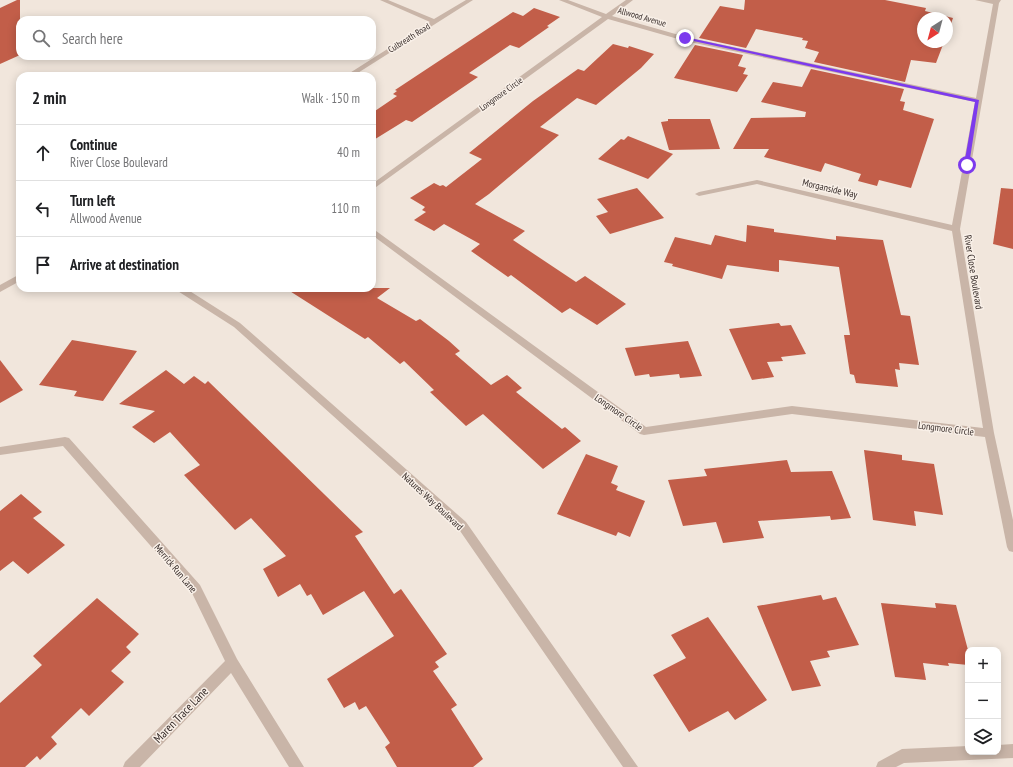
<!DOCTYPE html>
<html lang="en">
<head>
<meta charset="utf-8">
<style>
	body { margin:0; font-family:"PT Sans Narrow",sans-serif; background:#f2f2f2; color:#202124 }
	.controls { position:absolute; right:12px; bottom:12px; display:grid; overflow:hidden; border-radius:8px; box-shadow:0 2px 10px #0003 }
	.controls button { width:36px; height:36px; display:grid; place-items:center; padding:0; border:0; border-bottom:1px solid #e0e0e0; background:#fff; color:#202124; font:20px sans-serif }
	.compass { position:absolute; left:917px; top:12px; width:36px; height:36px; border-radius:50%; background:#fff; box-shadow:0 2px 10px #0003; rotate:216deg }
	.stop { position:absolute; width:12px; height:12px; margin:-9px; border:3px solid #7c3aed; border-radius:50%; background:#fff }
	.stop.end { background:#7c3aed; border-color:#fff; box-shadow:0 1px 4px #0008 }
	.list { margin:0; padding:0; list-style:none }
	h2 { display:flex; justify-content:space-between; align-items:center; height:52px; margin:0; padding:0 16px; font-size:17px }
	h2 small { font-size:13px; font-weight:400; color:#757577 }
	.list li { display:grid; grid-template-columns:26px 1fr auto; gap:12px; align-items:center; box-sizing:border-box; height:56px; padding:0 16px; border-top:1px solid #e0e0e0 }
	.list b { display:block; font-size:15px; white-space:nowrap }
	.list p { margin:0; font-size:13px; white-space:nowrap; color:#757577 }
	.list em { font-size:13px; font-style:normal; color:#757577 }
	.icon { flex:none; width:22px; height:22px; fill:none; stroke:currentColor; stroke-width:2; stroke-linecap:round; stroke-linejoin:round }
	.map { position:relative; flex:none; width:1013px; height:767px; overflow:hidden }
	.search { position:absolute; background:#fff; box-shadow:0 2px 10px #0003; left:16px; top:16px; width:360px; height:44px; display:flex; align-items:center; gap:10px; box-sizing:border-box; padding:0 14px; border-radius:12px; color:#757577; font-size:15px }
	.panel { position:absolute; background:#fff; box-shadow:0 2px 10px #0003; left:16px; top:72px; width:360px; height:220px; border-radius:12px }
	.map>svg:first-child { display:block }
	.building { fill:#c25e49 }
	.lines { fill:none; stroke-linecap:round; stroke-linejoin:round }
	.minor { fill:#c9b5a8; fill-rule:evenodd }
	.route { fill:#7c3aed }
	.labels { text-anchor:middle; stroke-width:3; stroke-linejoin:round; paint-order:stroke }
	.far-street-label { font-size:9px; fill:#362b28; stroke:#f9f0e8 }
	.street-label { font-size:10px; fill:#362b28; stroke:#f9f0e8 }
	.near-street-label { font-size:12px; fill:#362b28; stroke:#f9f0e8 }
</style>
</head>
<body>
<div class="map">
<svg width="1013" height="767" viewBox="0 0 1013 767">
	<rect width="100%" height="100%" fill="#f1e6dc"/>
	<!-- building -->
	<g class="building">
		<polygon points="17,0 20,0 20,55 0,64 0,8"/>
		<polygon points="745,0 885,0 926,8 925,11 953,18 947,35 947,18 923,18 923,42 944,42 936,63 911,60 905,82 814,62 819,52 805,48 808,41 802,40 803,38 756,29 746,48 699,38 720,6 744,10"/>
		<polygon points="534,8 560,17 547,26 549,27 519,48 510,45 469,73 478,77 412,122 406,120 372,141 372,113 397,96 393,94 397,91 395,90 513,12 523,16"/>
		<polygon points="613,44 628,48 629,46 654,54 641,68 596,105 577,98 540,127 559,135 489,194 475,204 525,231 513,240 576,282 585,276 626,304 597,325 570,308 562,313 511,275 508,277 471,251 480,244 444,224 434,231 414,220 426,212 422,210 425,207 410,198 434,183 440,186 443,185 446,187 482,159 469,153 533,101 578,69 584,71"/>
		<polygon points="695,45 743,55 738,66 746,68 743,74 748,75 737,92 674,78"/>
		<polygon points="811,69 904,89 900,101 905,102 903,110 934,119 911,188 879,180 877,186 858,181 861,174 825,163 821,172 764,157 769,149 733,149 751,118 805,117 806,112 761,102 773,82 802,87"/>
		<polygon points="668,119 710,119 720,149 669,150 661,122 668,121"/>
		<polygon points="628,136 673,154 648,179 598,159 621,139 624,140"/>
		<polygon points="637,188 664,218 610,234 596,216 608,212 597,199"/>
		<polygon points="1001,188 1013,189 1013,249 993,244"/>
		<polygon points="747,225 774,229 774,232 836,240 836,236 883,240 901,315 910,316 919,365 899,363 900,370 895,369 898,387 856,383 854,375 850,374 844,335 850,335 839,267 779,260 779,272 727,265 722,279 672,266 673,264 664,262 675,237 711,245 715,235 746,242"/>
		<polygon points="285,288 390,288 377,298 416,321 420,319 449,341 460,351 455,354 491,385 507,375 522,388 516,392 562,429 565,427 581,441 543,469 483,414 466,426 430,392 434,390 404,361 400,364 368,337 365,339"/>
		<polygon points="779,323 781,326 791,325 806,354 781,357 783,361 767,362 774,377 752,380 729,329"/>
		<polygon points="72,340 137,351 103,401 74,396 77,391 39,385"/>
		<polygon points="688,341 702,376 680,378 679,374 650,377 649,374 635,376 625,348"/>
		<polygon points="0,360 23,390 0,403"/>
		<polygon points="166,370 184,384 194,376 205,384 208,381 363,532 355,536 394,594 401,589 447,654 435,662 439,667 433,671 457,705 451,709 483,759 473,767 397,767 385,747 390,743 366,706 359,710 355,702 344,708 327,679 394,636 364,591 323,615 311,594 307,596 300,584 278,597 263,569 286,556 251,518 235,530 184,475 200,465 170,432 154,443 132,427 155,411 119,404"/>
		<polygon points="864,450 902,455 902,460 934,464 943,515 914,511 916,526 873,520"/>
		<polygon points="586,454 618,466 611,483 618,486 616,490 645,501 630,537 618,532 616,536 557,514"/>
		<polygon points="787,460 791,472 832,471 851,518 831,520 830,516 758,521 764,538 723,543 716,522 683,526 668,480 707,476 704,469"/>
		<polygon points="21,494 42,512 33,518 65,545 28,574 13,561 0,571 0,511"/>
		<polygon points="821,595 823,600 836,597 859,645 827,651 830,657 810,661 821,686 792,691 757,606"/>
		<polygon points="97,598 139,634 126,647 131,652 111,671 124,682 89,716 81,708 51,737 57,744 40,760 37,756 25,767 0,767 0,703 42,665 33,656"/>
		<polygon points="881,603 936,608 935,603 956,605 968,650 968,665 948,663 949,666 923,663 926,680 895,677"/>
		<polygon points="708,617 767,700 735,720 728,711 689,732 653,675 686,658 671,635"/>
	</g>
	<g class="lines">
		<!-- minor -->
		<g class="minor">
			<polygon points="380,0 388,0 434,19 466,0 473,0 353,76 345,76 430,22"/>
			<polygon points="559,0 568,0 606,14 626,0 633,0 612,16 686,37 976,98 993,4 975,0 1001,0 999,3 960,229 994,433 1013,520 1013,552 1009,551 1007,547 985,437 792,414 644,435 640,434 372,235 372,228 646,427 792,406 983,428 952,231 757,184 699,196 695,194 699,192 757,180 952,225 975,102 685,41 608,19 372,190 372,184 602,17"/>
			<polygon points="20,274 20,281 0,292 0,285"/>
			<polygon points="173,288 185,288 240,323 466,522 638,767 623,767 458,528 234,327"/>
			<polygon points="65,437 69,438 200,585 237,659 304,767 289,767 231,673 140,767 123,767 125,762 225,661 192,593 63,446 0,455 0,447"/>
			<polygon points="1013,744 1013,758 904,763 896,767 876,767 878,762 902,749 968,746 968,752 998,752 998,745"/>
		</g>
	</g>
	<!-- route -->
	<polygon class="route" points="685,37 979,100 969,165 967,166 964,165 975,102 684,39"/>
	<g class="labels">
		<!-- far-street labels -->
		<g class="far-street-label">
			<text transform="translate(642 17) rotate(16)" y="3">Allwood Avenue</text>
			<text transform="translate(409 38) rotate(-32)" y="3">Culbreath Road</text>
			<text transform="translate(501 94) rotate(-36)" y="3">Longmore Circle</text>
		</g>
		<!-- street labels -->
		<g class="street-label">
			<text transform="translate(830 188) rotate(13)" y="4">Morganside Way</text>
			<text transform="translate(974 272) rotate(81)" y="4">River Close Boulevard</text>
			<text transform="translate(619 412) rotate(35)" y="4">Longmore Circle</text>
			<text transform="translate(946 428) rotate(7)" y="4">Longmore Circle</text>
			<text transform="translate(433 501) rotate(43)" y="4">Natures Way Boulevard</text>
			<text transform="translate(176 568) rotate(50)" y="4">Merrick Run Lane</text>
		</g>
		<!-- near-street labels -->
		<g class="near-street-label">
			<text transform="translate(181 715) rotate(-46)" y="4">Maren Trace Lane</text>
		</g>
	</g>
</svg>
<div class="controls">
<button>+</button>
<button>−</button>
<button><svg class="icon" aria-label="layers" viewBox="0 0 24 24"><path d="M12 4l9 5-9 5-9-5zM3 14l9 5 9-5"/></svg></button>
</div>
<svg class="compass" viewBox="-18 -18 36 36"><path d="M0-13l5 13h-10z" fill="#e53935"/><path d="M0 13l5-13h-10z" fill="#757577"/></svg>
<div class="stop" style="left:967px;top:165px"></div>
<div class="stop end" style="left:685px;top:38px"></div>
<div class="search"><svg class="icon" aria-label="search" viewBox="0 0 24 24"><circle cx="10" cy="10" r="6"/><path d="M15 15l6 6"/></svg>Search here</div>
<section class="panel">
<h2>2 min<small>Walk · 150 m</small></h2>
<ul class="list">
<li><svg class="icon" aria-label="ahead" viewBox="0 0 24 24"><path d="M12 20V5M6 11l6-6 6 6"/></svg><div><b>Continue</b><p>River Close Boulevard</p></div><em>40 m</em></li>
<li><svg class="icon" aria-label="left" viewBox="0 0 24 24"><path d="M17 20v-9H6M10 6l-5 5 5 5"/></svg><div><b>Turn left</b><p>Allwood Avenue</p></div><em>110 m</em></li>
<li><svg class="icon" aria-label="arrive" viewBox="0 0 24 24"><path d="M6 21V4h12l-3 4 3 4H6"/></svg><div><b>Arrive at destination</b></div></li>
</ul>
</section>
</div>
</body>
</html>
